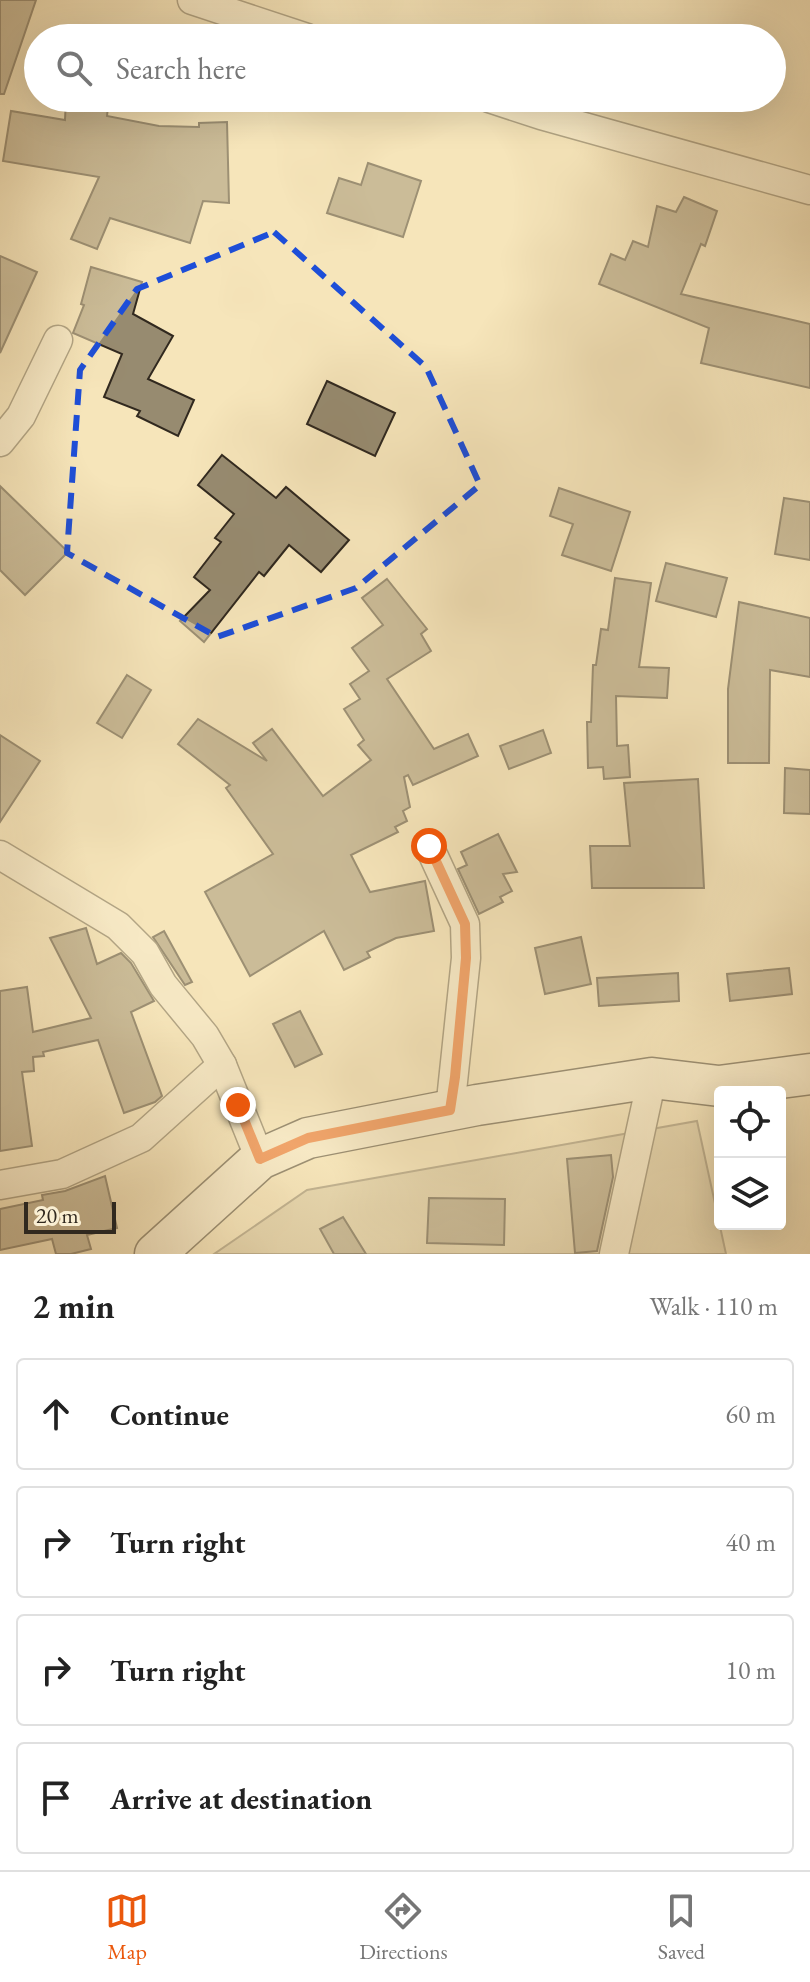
<!DOCTYPE html>
<html lang="en">
<head>
<meta charset="utf-8">
<style>
	body { margin:0; font-family:"EB Garamond",serif; background:#f2f2f2; color:#222 }
	.controls { position:absolute; right:24px; bottom:24px; display:grid; overflow:hidden; border-radius:8px; box-shadow:0 8px 32px #0002 }
	.controls button { width:72px; height:72px; display:grid; place-items:center; padding:0; border:0; border-bottom:2px solid #e0e0e0; background:#fff; color:#222; font:40px sans-serif }
	.scale { position:absolute; left:24px; bottom:20px; width:92px; box-sizing:border-box; padding-left:8px; border:4px solid #31291f; border-top:0; font-size:22px; line-height:28px; white-space:nowrap; color:#31291f; -webkit-text-stroke:6px #f9eed2; paint-order:stroke }
	.stop { position:absolute; width:24px; height:24px; margin:-18px; border:6px solid #ea580c; border-radius:50%; background:#fff }
	.stop.end { background:#ea580c; border-color:#fff; box-shadow:0 2px 8px #0008 }
	.list { margin:0; padding:0; list-style:none }
	h2 { display:flex; justify-content:space-between; align-items:center; height:104px; margin:0; padding:0 32px; font-size:34px }
	h2 small { font-size:26px; font-weight:400; color:#767676 }
	.list li { display:grid; grid-template-columns:52px 1fr auto; gap:24px; align-items:center; box-sizing:border-box; height:112px; margin:0 16px 16px; padding:0 16px; border:2px solid #e0e0e0; border-radius:8px }
	.list b { display:block; font-size:30px; white-space:nowrap }
	.list em { font-size:26px; font-style:normal; color:#767676 }
	.icon { flex:none; width:44px; height:44px; fill:none; stroke:currentColor; stroke-width:2; stroke-linecap:round; stroke-linejoin:round }
	.map { position:relative; flex:none; width:810px; height:1254px; overflow:hidden }
	.search { position:absolute; background:#fff; box-shadow:0 8px 32px #0002; left:24px; right:24px; top:24px; height:88px; display:flex; align-items:center; gap:20px; box-sizing:border-box; padding:0 28px; border-radius:44px; color:#767676; font-size:30px }
	.sheet { height:616px; background:#fff }
	nav { display:flex; justify-content:space-around; align-items:center; box-sizing:border-box; height:112px; border-top:2px solid #e0e0e0; background:#fff; font-size:22px; color:#767676 }
	nav a { display:grid; justify-items:center; gap:4px }
	nav .on { color:#ea580c }
	.map>svg:first-child { display:block }
	.green { fill:#d5c5a0; stroke:#837760; stroke-width:2 }
	.building { fill:#978b70; stroke:#31291f; stroke-width:2 }
	.lines { fill:none; stroke-linecap:round; stroke-linejoin:round }
	.street-casing { stroke:#625846; stroke-width:31 }
	.secondary-casing { stroke:#31291f; stroke-width:43 }
	.street { stroke:#f9eed2; stroke-width:28 }
	.secondary { stroke:#f9eed2; stroke-width:40 }
	.route { stroke:#ea580c; stroke-width:10 }
	.marked { fill:none; stroke:#1d4ed8; stroke-width:6; stroke-dasharray:16 10; stroke-linejoin:round }
</style>
</head>
<body>
<div class="map">
<svg width="810" height="1254" viewBox="0 0 810 1254">
	<rect width="100%" height="100%" fill="#f6e5ba"/>
	<filter id="stains"><feTurbulence type="fractalNoise" baseFrequency=".0025" numOctaves="4"/><feColorMatrix values="0 0 0 0 .2 0 0 0 0 .09 0 0 0 0 .02 0 0 0 .5 -.17"/></filter>
	<radialGradient id="worn" r=".72"><stop offset=".6" stop-color="#630" stop-opacity="0"/><stop offset="1" stop-color="#630" stop-opacity=".3"/></radialGradient>
	<!-- green -->
	<polygon class="green" points="697,1121 726,1254 214,1254 307,1190"/>
	<!-- building -->
	<g class="building">
		<polygon points="0,0 36,0 4,94 0,94"/>
		<polygon points="66,98 109,98 107,116 159,126 199,127 199,123 227,122 229,203 203,201 190,243 110,218 97,249 71,239 99,177 3,161 11,111 65,120"/>
		<polygon points="368,163 421,181 403,237 327,213 339,178 361,185"/>
		<polygon points="684,197 717,211 705,246 701,244 681,294 810,324 810,388 701,363 709,328 599,284 611,254 625,260 633,241 648,247 657,206 676,212"/>
		<polygon points="0,256 37,272 0,353"/>
		<polygon points="91,267 142,282 133,314 173,336 148,379 194,400 178,436 137,416 140,411 104,397 122,354 73,333 84,305 81,304"/>
		<polygon points="327,381 395,413 375,456 307,424"/>
		<polygon points="222,455 276,498 286,487 349,540 321,572 289,545 264,576 259,572 204,642 180,621 210,590 194,577 221,542 215,538 234,514 198,485"/>
		<polygon points="0,486 68,552 25,595 0,570"/>
		<polygon points="559,488 630,512 611,571 562,555 573,524 550,516"/>
		<polygon points="784,498 810,502 810,560 775,554"/>
		<polygon points="666,563 727,578 716,617 656,601"/>
		<polygon points="615,578 651,583 639,667 669,668 667,698 616,696 617,746 628,745 630,777 604,779 603,767 588,768 587,722 591,722 593,665 596,665 601,629 608,630"/>
		<polygon points="387,579 427,629 421,634 431,651 387,679 434,749 468,734 478,756 413,785 408,775 404,777 410,807 403,811 407,821 395,827 398,832 351,855 370,892 425,881 434,931 396,938 367,952 370,957 344,970 324,931 250,976 205,892 273,854 226,788 230,785 178,744 198,719 267,761 253,743 272,729 323,796 371,760 358,745 364,740 344,709 360,699 350,684 369,671 352,648 383,625 362,598"/>
		<polygon points="739,602 810,618 810,677 770,670 769,763 728,763 728,689"/>
		<polygon points="127,675 151,690 122,738 97,723"/>
		<polygon points="543,730 551,753 509,769 500,746"/>
		<polygon points="0,735 40,761 0,822"/>
		<polygon points="785,768 810,770 810,814 784,813"/>
		<polygon points="698,779 704,888 592,888 590,846 630,846 624,783"/>
		<polygon points="498,834 517,872 503,874 512,891 500,897 503,902 479,914 458,869 467,865 461,852"/>
		<polygon points="86,928 97,964 121,953 131,963 154,1001 131,1012 162,1096 155,1102 124,1113 98,1040 43,1052 44,1056 33,1057 34,1071 22,1072 32,1146 0,1151 0,991 27,987 33,1032 91,1018 50,938"/>
		<polygon points="164,931 192,982 185,985 153,937"/>
		<polygon points="581,937 591,984 545,994 535,948"/>
		<polygon points="789,968 792,994 730,1001 727,974"/>
		<polygon points="678,973 679,1001 599,1006 597,978"/>
		<polygon points="300,1011 322,1054 295,1067 273,1024"/>
		<polygon points="611,1155 613,1177 597,1251 575,1253 567,1159"/>
		<polygon points="105,1176 117,1228 87,1235 91,1249 71,1254 56,1254 52,1239 0,1250 0,1209 43,1200 42,1195 65,1191"/>
		<polygon points="429,1198 505,1199 504,1245 427,1243"/>
		<polygon points="343,1217 366,1254 334,1254 320,1229"/>
	</g>
	<g class="lines">
		<!-- street casing -->
		<g class="street-casing">
			<g id="street">
				<polyline points="192,0 307,38"/>
				<polyline points="489,98 541,115 810,190"/>
				<polyline points="0,442 21,416 58,340"/>
				<polyline points="429,846 465,924 466,958 450,1110"/>
				<polyline points="0,855 118,926 145,953 163,985 205,1036 222,1065 260,1159"/>
				<polyline points="0,1185 62,1174 141,1138 222,1065"/>
				<polyline points="614,1254 652,1078"/>
			</g>
		</g>
		<!-- secondary casing -->
		<g class="secondary-casing">
			<polyline id="secondary" points="155,1254 260,1159 308,1138 477,1105 652,1078 719,1086 810,1074"/>
		</g>
		<!-- street -->
		<use href="#street" class="street"/>
		<!-- secondary -->
		<use href="#secondary" class="secondary"/>
	</g>
	<g class="lines">
		<!-- route -->
		<polyline class="route" points="238,1105 260,1159 308,1138 450,1110 455,1077 466,958 465,924 429,846"/>
	</g>
	<!-- marked area -->
	<path d="M0 0H810V1254H0ZM274,232L426,367L480,485L356,588L217,637L67,553L80,370L137,289Z" fill="#f6e5ba" fill-opacity=".55" fill-rule="evenodd"/>
	<path class="marked" d="M274,232L426,367L480,485L356,588L217,637L67,553L80,370L137,289Z"/>
	<rect width="100%" height="100%" filter="url(#stains)"/>
	<rect width="100%" height="100%" fill="url(#worn)"/>
</svg>
<div class="controls">
<button><svg class="icon" aria-label="locate" viewBox="0 0 24 24"><circle cx="12" cy="12" r="6"/><path d="M12 2v4M12 18v4M2 12h4M18 12h4"/></svg></button>
<button><svg class="icon" aria-label="layers" viewBox="0 0 24 24"><path d="M12 4l9 5-9 5-9-5zM3 14l9 5 9-5"/></svg></button>
</div>
<div class="scale">20 m</div>
<div class="stop" style="left:429px;top:846px"></div>
<div class="stop end" style="left:238px;top:1105px"></div>
<div class="search"><svg class="icon" aria-label="search" viewBox="0 0 24 24"><circle cx="10" cy="10" r="6"/><path d="M15 15l6 6"/></svg>Search here</div>
</div>
<section class="sheet">
<h2>2 min<small>Walk · 110 m</small></h2>
<ul class="list">
<li><svg class="icon" aria-label="ahead" viewBox="0 0 24 24"><path d="M12 20V5M6 11l6-6 6 6"/></svg><div><b>Continue</b></div><em>60 m</em></li>
<li><svg class="icon" aria-label="right" viewBox="0 0 24 24"><path d="M7 20v-9h11M14 6l5 5-5 5"/></svg><div><b>Turn right</b></div><em>40 m</em></li>
<li><svg class="icon" aria-label="right" viewBox="0 0 24 24"><path d="M7 20v-9h11M14 6l5 5-5 5"/></svg><div><b>Turn right</b></div><em>10 m</em></li>
<li><svg class="icon" aria-label="arrive" viewBox="0 0 24 24"><path d="M6 21V4h12l-3 4 3 4H6"/></svg><div><b>Arrive at destination</b></div></li>
</ul>
</section>
<nav>
<a class="on"><svg class="icon" aria-label="map" viewBox="0 0 24 24"><path d="M3 6l6-2 6 2 6-2v14l-6 2-6-2-6 2zM9 4v14M15 6v14"/></svg>Map</a>
<a><svg class="icon" aria-label="directions" viewBox="0 0 24 24"><path d="M12 3l9 9-9 9-9-9zM9 14v-3h6M13 9l2 2-2 2"/></svg>Directions</a>
<a><svg class="icon" aria-label="saved" viewBox="0 0 24 24"><path d="M7 4h10v16l-5-4-5 4z"/></svg>Saved</a>
</nav>
</body>
</html>
